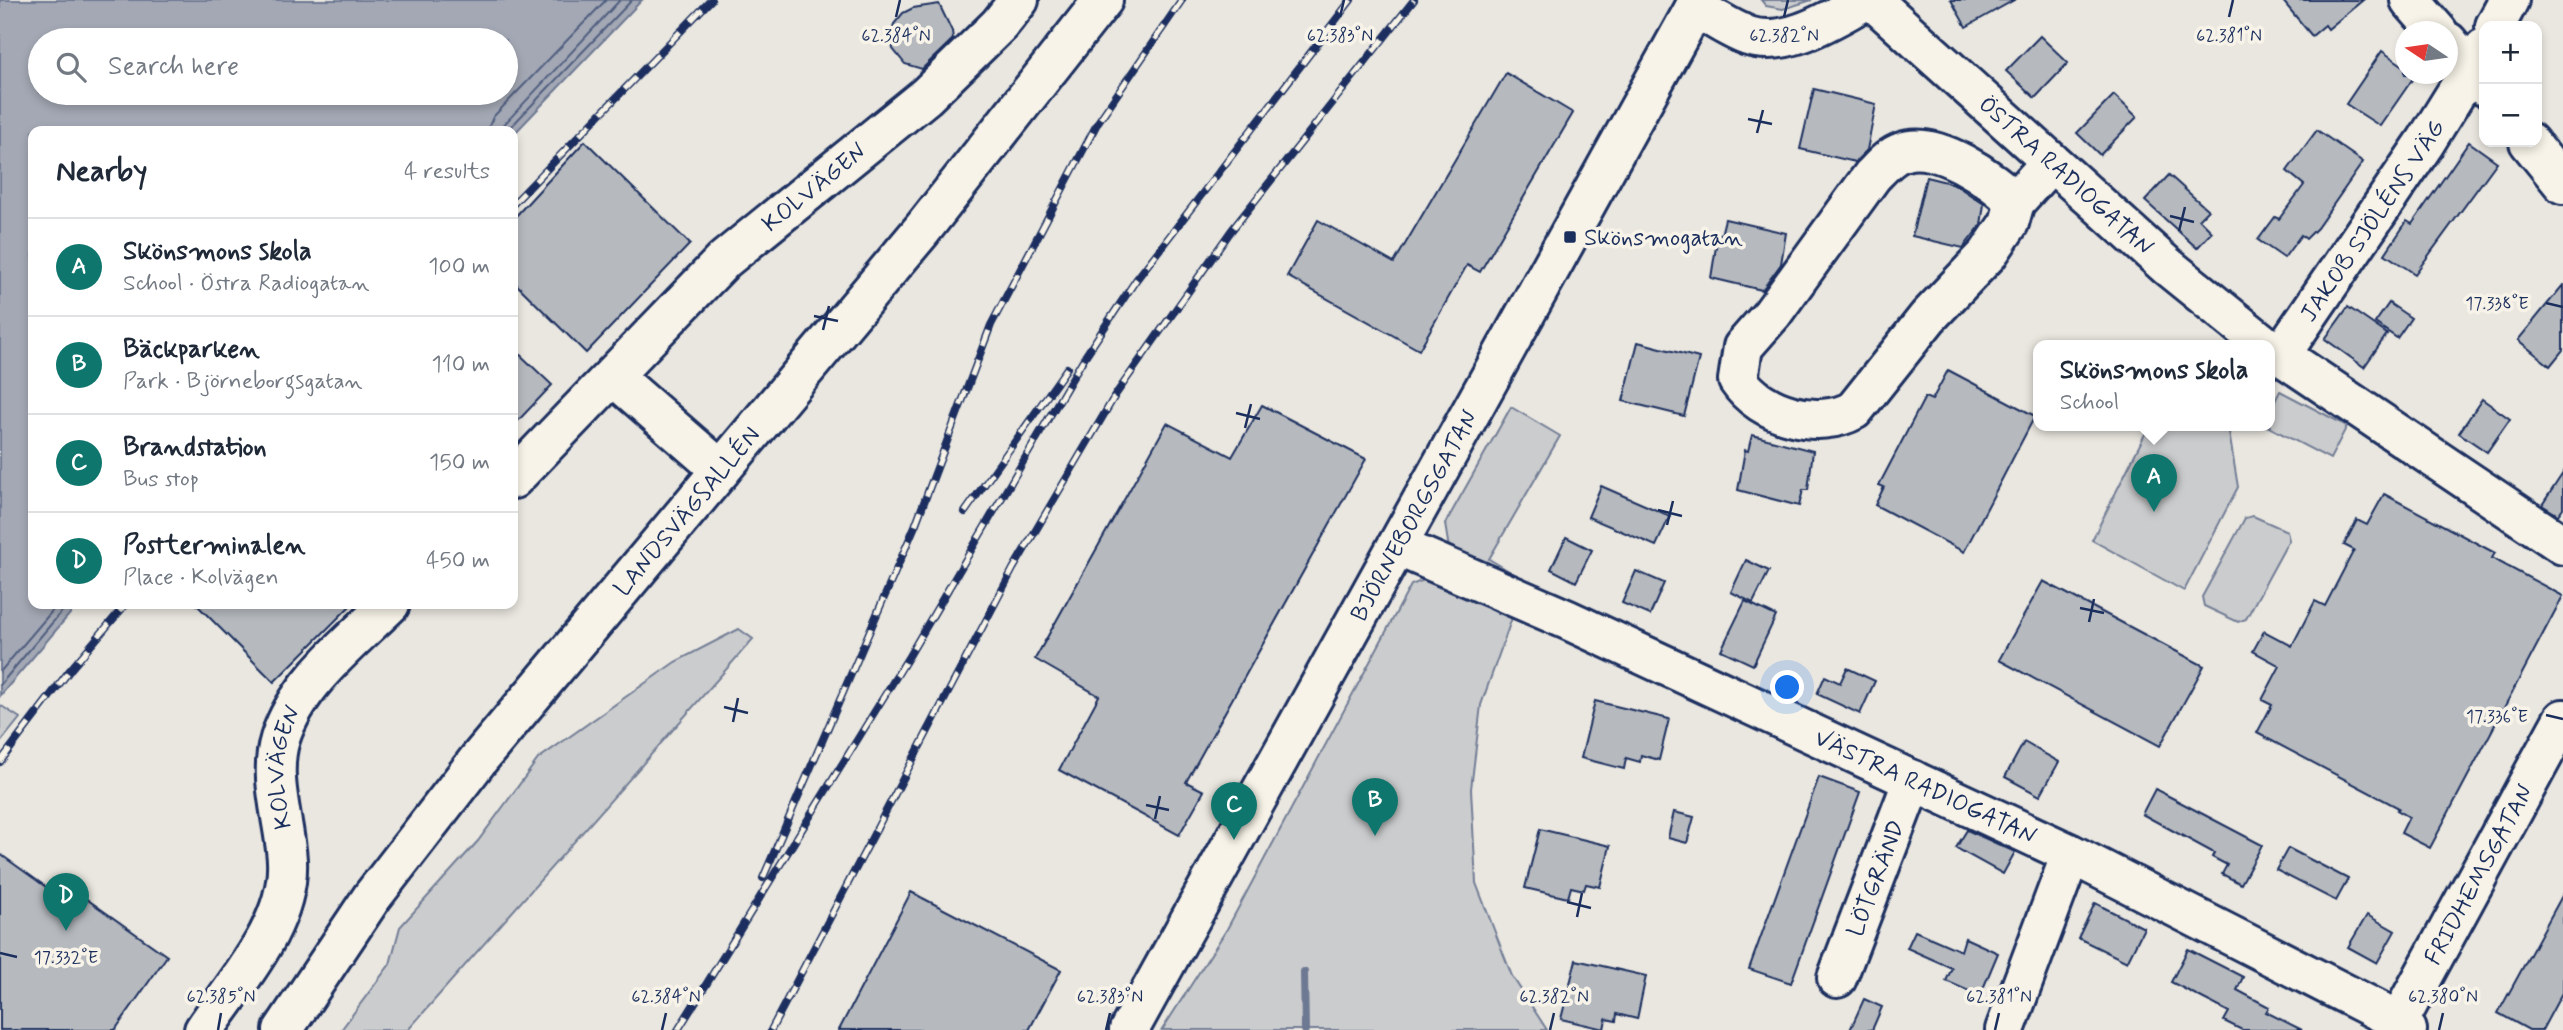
<!DOCTYPE html>
<html lang="en">
<head>
<meta charset="utf-8">
<style>
	body { margin:0; font-family:Mynerve,sans-serif; background:#f2f2f3; color:#1f2937 }
	.controls { position:absolute; right:21px; top:21px; display:grid; overflow:hidden; border-radius:14px; box-shadow:0 4px 10px #0003 }
	.controls button { width:63px; height:63px; display:grid; place-items:center; padding:0; border:0; border-bottom:2px solid #e0e1e3; background:#fff; color:#1f2937; font:35px sans-serif }
	.compass { position:absolute; left:2395px; top:21px; width:63px; height:63px; border-radius:50%; background:#fff; box-shadow:0 4px 10px #0003; rotate:283deg }
	.you { position:absolute; left:1788px; top:688px; width:24px; height:24px; margin:-18px; border:5px solid #fff; border-radius:50%; background:#1a73e8; box-shadow:0 0 0 10px #1a73e833 }
	.badge { display:grid; place-items:center; width:46px; height:46px; border-radius:50%; background:#0f766e; color:#fff; font-size:23px; font-weight:700 }
	.pin { position:absolute; translate:-50% -58px; filter:drop-shadow(0 2px 4px #0008) }
	.pin::after { content:''; position:absolute; top:37px; width:24px; height:21px; background:inherit; clip-path:polygon(0 0,100% 0,50% 100%) }
	.popup { position:absolute; left:2033px; top:340px; width:242px; height:91px; box-sizing:border-box; display:grid; place-content:center; border-radius:14px; background:#fff; filter:drop-shadow(0 2px 5px #0005); font-size:23px; white-space:nowrap; color:#747a83 }
	.popup b { font-size:26px; color:#1f2937 }
	.popup::after { content:''; position:absolute; left:50%; top:100%; margin-left:-14px; border:14px solid transparent; border-top-color:#fff }
	.list { margin:0; padding:0; list-style:none }
	h2 { display:flex; justify-content:space-between; align-items:center; height:91px; margin:0; padding:0 28px; font-size:30px }
	h2 small { font-size:23px; font-weight:400; color:#747a83 }
	.list li { display:grid; grid-template-columns:46px 1fr auto; gap:21px; align-items:center; box-sizing:border-box; height:98px; padding:0 28px; border-top:2px solid #e0e1e3 }
	.list b { display:block; font-size:26px; white-space:nowrap }
	.list p { margin:0; font-size:23px; white-space:nowrap; color:#747a83 }
	.list em { font-size:23px; font-style:normal; color:#747a83 }
	.icon { flex:none; width:38px; height:38px; fill:none; stroke:currentColor; stroke-width:2; stroke-linecap:round; stroke-linejoin:round }
	.map { position:relative; flex:none; width:2563px; height:1030px; overflow:hidden }
	.search { position:absolute; background:#fff; box-shadow:0 4px 10px #0003; left:28px; top:28px; width:490px; height:77px; display:flex; align-items:center; gap:18px; box-sizing:border-box; padding:0 24px; border-radius:38px; color:#747a83; font-size:26px }
	.panel { position:absolute; background:#fff; box-shadow:0 4px 10px #0003; left:28px; top:126px; width:490px; height:483px; border-radius:14px }
	.map>svg:first-child { display:block }
	.green { fill:#cbcccd; stroke:#737e96; stroke-width:2 }
	.water { fill:#a3a8b4; stroke:#6d7892; stroke-width:2; fill-rule:evenodd }
	.lines { fill:none; stroke-linecap:round; stroke-linejoin:round }
	.shore { stroke:#515f80; stroke-width:2 }
	.stream { stroke:#6d7892; stroke-width:8 }
	.building { fill:#b6babf; stroke:#1b2f5e; stroke-width:2 }
	.minor-casing { stroke:#1b2f5e; stroke-width:44 }
	.major-casing { stroke:#1b2f5e; stroke-width:44 }
	.highway-casing { stroke:#1b2f5e; stroke-width:44 }
	.minor { stroke:#f7f3e8; stroke-width:38 }
	.major { stroke:#f7f3e8; stroke-width:38 }
	.highway { stroke:#f7f3e8; stroke-width:38 }
	.rail-casing { stroke:#1b2f5e; stroke-width:8 }
	.rail { stroke:#f7f3e8; stroke-width:5; stroke-dasharray:16; stroke-linecap:butt }
	.ticks { fill:none; stroke:#1b2f5e; stroke-width:2.5 }
	.poi-dot { fill:#1b2f5e; stroke:#f7f3e8; stroke-width:2.5 }
	.labels { text-anchor:middle; stroke-width:7; stroke-linejoin:round; paint-order:stroke }
	.street-label { font-size:24px; fill:#1b2f5e; stroke:#f7f3e8 }
	.poi-label { font-size:24px; fill:#1b2f5e; stroke:#f7f3e8; text-anchor:start }
	.ticks-label { font-size:18px; text-anchor:middle; fill:#1b2f5e; stroke:#f7f3e8; stroke-width:7; stroke-linejoin:round; paint-order:stroke }
</style>
</head>
<body>
<div class="map">
<svg width="2563" height="1030" viewBox="0 0 2563 1030">
	<rect width="100%" height="100%" fill="#eae7e0"/>
	<filter id="ink" filterUnits="userSpaceOnUse"><feTurbulence type="fractalNoise" baseFrequency=".0143" numOctaves="2"/><feDisplacementMap in="SourceGraphic" scale="14" xChannelSelector="R" yChannelSelector="G"/><feConvolveMatrix kernelMatrix="1 2 1 2 8 2 1 2 1" color-interpolation-filters="sRGB"/></filter>
	<g filter="url(#ink)">
		<!-- green -->
		<g class="green">
			<polygon points="1761,0 1812,0 1783,9 1766,6"/>
			<polygon points="2280,391 2347,426 2330,459 2267,426 2270,426 2270,411"/>
			<polygon points="1511,407 1560,436 1489,559 1588,618 1450,555 1445,524"/>
			<polygon points="2149,426 2228,426 2238,487 2184,591 2092,540"/>
			<polygon points="2253,516 2287,531 2289,540 2246,619 2238,622 2204,606 2202,597 2245,518"/>
			<polygon points="1424,580 1513,615 1481,705 1471,789 1476,883 1512,976 1547,1030 1162,1030 1227,929 1411,585"/>
			<polygon points="739,629 753,639 408,1030 341,1030 390,964 400,927 478,841 538,759 675,662"/>
			<polygon points="0,705 20,718 0,743"/>
		</g>
		<!-- water -->
		<path class="water" d="M0,0H642L513,135V131H33V604H75L74,609L0,696ZM40,40H506V93H40Z"/>
		<g class="lines">
			<!-- shore -->
			<g class="shore">
				<polyline points="487,131 493,117 606,0"/>
				<polyline points="498,131 620,0"/>
				<polyline points="507,131 632,0"/>
				<polyline points="0,672 58,604"/>
				<polyline points="0,685 68,604"/>
			</g>
			<!-- stream -->
			<polyline class="stream" points="1304,972 1305,1030"/>
		</g>
		<!-- building -->
		<g class="building">
			<polygon points="1951,0 2014,0 1966,27"/>
			<polygon points="2282,0 2363,0 2328,29 2325,25 2312,36"/>
			<polygon points="939,4 952,31 953,39 922,69 905,64 893,49 891,34 894,24 903,13 913,8"/>
			<polygon points="2040,36 2068,63 2035,98 2006,71"/>
			<polygon points="2382,51 2405,67 2405,74 2416,74 2380,126 2346,104"/>
			<polygon points="1506,73 1573,113 1480,272 1467,265 1419,350 1287,276 1318,220 1394,263"/>
			<polygon points="1814,89 1876,104 1867,150 1855,162 1800,149"/>
			<polygon points="2114,95 2137,117 2100,155 2077,133"/>
			<polygon points="2317,130 2363,162 2317,228 2306,239 2301,235 2284,258 2258,240 2275,217 2279,219 2304,185 2287,171"/>
			<polygon points="585,141 690,244 586,353 513,281 513,219"/>
			<polygon points="2469,142 2497,162 2415,274 2385,254 2407,221 2412,224"/>
			<polygon points="2169,175 2208,210 2199,219 2212,232 2197,248 2145,201"/>
			<polygon points="1926,177 1954,184 1984,204 1981,225 1963,248 1912,236"/>
			<polygon points="1725,219 1786,233 1781,264 1762,290 1711,278 1718,234 1721,235"/>
			<polygon points="2563,285 2563,350 2550,366 2518,340"/>
			<polygon points="2389,303 2411,318 2397,338 2375,323"/>
			<polygon points="2348,307 2387,334 2364,367 2325,339"/>
			<polygon points="1638,342 1699,358 1684,416 1623,401"/>
			<polygon points="513,348 552,385 513,426"/>
			<polygon points="1948,370 2035,416 1964,552 1875,505 1884,487 1879,485 1925,397 1932,400"/>
			<polygon points="2482,399 2510,419 2487,452 2459,433"/>
			<polygon points="1262,405 1366,459 1186,782 1204,791 1179,835 1059,770 1099,696 1035,659 1167,423 1232,457"/>
			<polygon points="1752,435 1813,451 1808,490 1803,490 1799,506 1738,490 1745,450 1748,451"/>
			<polygon points="2563,473 2563,508 2558,515 2542,505"/>
			<polygon points="1601,486 1670,516 1656,546 1588,517"/>
			<polygon points="2384,494 2495,553 2492,558 2563,596 2430,848 2401,833 2409,817 2397,810 2399,808 2257,733 2272,705 2262,700 2280,666 2253,651 2264,631 2292,646 2315,601 2325,606 2354,550 2344,545 2357,520 2367,525"/>
			<polygon points="1566,537 1592,550 1576,582 1551,569"/>
			<polygon points="1746,560 1769,571 1753,603 1731,592"/>
			<polygon points="1636,571 1664,583 1650,615 1622,603"/>
			<polygon points="2043,581 2204,666 2160,746 1999,660"/>
			<polygon points="1745,601 1776,616 1753,665 1721,650"/>
			<polygon points="196,604 352,604 274,682"/>
			<polygon points="1847,668 1875,681 1860,714 1817,694 1825,676 1840,683"/>
			<polygon points="1595,701 1669,719 1659,760 1641,755 1640,762 1626,758 1624,769 1581,758"/>
			<polygon points="2024,742 2059,762 2040,796 2005,777"/>
			<polygon points="1819,777 1860,792 1791,983 1749,969"/>
			<polygon points="2155,789 2262,845 2241,884 2222,874 2227,865 2212,857 2214,853 2142,814"/>
			<polygon points="1674,812 1694,817 1687,843 1668,838"/>
			<polygon points="1540,829 1610,846 1600,887 1586,884 1584,890 1571,887 1568,898 1525,888"/>
			<polygon points="1967,830 2015,852 2003,874 1956,848"/>
			<polygon points="2288,848 2348,879 2336,901 2276,870"/>
			<polygon points="0,854 77,909 85,898 167,956 115,1030 0,1030"/>
			<polygon points="911,892 1061,970 1029,1030 839,1030"/>
			<polygon points="2563,894 2563,991 2542,1030 2529,1030 2498,1013"/>
			<polygon points="2095,903 2144,928 2127,962 2078,938"/>
			<polygon points="2367,915 2395,931 2377,963 2348,947"/>
			<polygon points="1915,931 1961,951 1965,938 1998,953 1980,996 1946,981 1952,968 1907,948"/>
			<polygon points="2188,949 2243,977 2237,990 2269,1007 2266,1012 2302,1030 2242,1030 2224,1021 2229,1012 2171,982"/>
			<polygon points="1576,960 1646,976 1637,1019 1617,1014 1616,1021 1606,1019 1604,1029 1561,1019"/>
			<polygon points="1864,999 1882,1007 1872,1030 1850,1030"/>
		</g>
		<g class="lines">
			<!-- minor casing -->
			<g class="minor-casing">
				<g id="minor">
					<path id="s1" d="M1872,0L2167,266L2266,346"/>
					<polyline points="2410,0 2438,32"/>
					<path d="M1695,7C1712,17 1729,29 1748,36C1787,49 1833,18 1866,0"/>
					<polyline points="2495,26 2509,0"/>
					<polyline points="2448,42 2484,86"/>
					<polyline points="2529,142 2563,184"/>
					<path d="M2015,202C1993,179 1935,139 1902,152C1890,156 1881,167 1872,176L1772,314L1743,347L1738,380C1761,415 1819,430 1854,410L1928,317L1988,254L2009,223L2015,202L2051,162"/>
					<polyline points="2270,348 2563,545"/>
					<path id="s2" d="M2280,356L2425,143L2484,48"/>
					<polyline points="614,377 721,470"/>
					<path id="s3" d="M513,479L724,260L926,96L999,25L1019,0"/>
					<path id="s4" d="M1397,546L1568,620L2071,854L2385,1014L2407,1030"/>
					<path id="s5" d="M1837,978L1913,780"/>
					<path id="s6" d="M204,1030C237,981 290,924 287,861C285,822 268,778 280,739C297,684 350,643 390,604"/>
					<polyline points="2005,1030 2071,854"/>
					<path id="s7" d="M2394,1030L2563,719"/>
				</g>
			</g>
			<!-- major casing -->
			<g class="major-casing">
				<g id="major">
					<path id="s8" d="M283,1030L372,897L478,760L922,230L1103,0"/>
				</g>
			</g>
			<!-- highway casing -->
			<g class="highway-casing">
				<g id="highway">
					<path id="s9" d="M1129,1030L1699,0"/>
				</g>
			</g>
			<!-- minor -->
			<use href="#minor" class="minor"/>
			<!-- major -->
			<use href="#major" class="major"/>
			<!-- highway -->
			<use href="#highway" class="highway"/>
			<!-- rail casing -->
			<g class="rail-casing">
				<g id="rail">
					<polyline points="513,204 711,0"/>
					<polyline points="965,512 1067,368"/>
					<polyline points="0,762 70,670 126,604"/>
					<polyline points="763,878 915,526 991,325 1098,122 1182,0"/>
					<polyline points="678,1030 909,656 1084,358 1136,280 1351,0"/>
					<polyline points="771,1030 1013,569 1116,394 1231,231 1414,0"/>
				</g>
			</g>
			<!-- rail -->
			<use href="#rail" class="rail"/>
		</g>
	</g>
	<!-- ticks -->
	<path class="ticks" d="M896,17L900,0M1340,17L1344,0M1784,17L1788,0M2229,17L2233,0M1748,119L1772,124M1757,133L1763,110M2170,216L2194,222M2179,231L2185,207M2546,303L2563,307M814,316L838,321M823,330L829,306M1236,413L1260,419M1245,428L1251,404M1658,510L1682,516M1667,525L1673,501M2080,608L2104,613M2089,622L2094,599M724,707L748,713M2546,715L2563,719M733,722L738,698M1146,805L1169,810M1155,819L1160,796M1567,902L1591,908M1577,917L1582,893M0,953L17,957M218,1030L221,1013M662,1030L666,1013M1106,1030L1110,1013M1550,1030L1554,1013M1995,1030L1999,1013M2439,1030L2443,1013"/>
	<!-- markers -->
	<rect class="poi-dot" x="1563" y="230" width="14" height="14" rx="3.5"/>
	<g class="labels">
		<!-- street labels -->
		<g class="street-label">
			<text dy="8" stroke="none"><textPath href="#s1" startOffset="262">ÖSTRA RADIOGATAN</textPath></text>
			<text dy="8" stroke="none"><textPath href="#s3" startOffset="420">KOLVÄGEN</textPath></text>
			<text dy="8" stroke="none"><textPath href="#s2" startOffset="164">JAKOB SJÖLÉNS VÄG</textPath></text>
			<text dy="8" stroke="none"><textPath href="#s8" startOffset="658">LANDSVÄGSALLÉN</textPath></text>
			<text dy="8" stroke="none"><textPath href="#s9" startOffset="588">BJÖRNEBORGSGATAN</textPath></text>
			<text dy="8" stroke="none"><textPath href="#s6" startOffset="287">KOLVÄGEN</textPath></text>
			<text dy="8" stroke="none"><textPath href="#s4" startOffset="581">VÄSTRA RADIOGATAN</textPath></text>
			<text dy="8" stroke="none"><textPath href="#s7" startOffset="177">FRIDHEMSGATAN</textPath></text>
			<text dy="8" stroke="none"><textPath href="#s5" startOffset="107">LÖTGRÄND</textPath></text>
		</g>
		<!-- poi labels -->
		<g class="poi-label">
			<text x="1584" y="245">Skönsmogatan</text>
		</g>
	</g>
	<g class="ticks-label">
		<text x="896" y="41">62.384°N</text>
		<text x="1340" y="41">62.383°N</text>
		<text x="1784" y="41">62.382°N</text>
		<text x="2229" y="41">62.381°N</text>
		<text x="2497" y="309">17.338°E</text>
		<text x="2497" y="722">17.336°E</text>
		<text x="66" y="963">17.332°E</text>
		<text x="221" y="1002">62.385°N</text>
		<text x="666" y="1002">62.384°N</text>
		<text x="1110" y="1002">62.383°N</text>
		<text x="1554" y="1002">62.382°N</text>
		<text x="1999" y="1002">62.381°N</text>
		<text x="2443" y="1002">62.380°N</text>
	</g>
</svg>
<div class="controls">
<button>+</button>
<button>−</button>
</div>
<svg class="compass" viewBox="-18 -18 36 36"><path d="M0-13l5 13h-10z" fill="#e53935"/><path d="M0 13l5-13h-10z" fill="#747a83"/></svg>
<div class="you"></div>
<div class="pin badge" style="left:2154px;top:512px">A</div>
<div class="popup"><b>Skönsmons skola</b>School</div>
<div class="pin badge" style="left:1375px;top:836px">B</div>
<div class="pin badge" style="left:1234px;top:840px">C</div>
<div class="pin badge" style="left:66px;top:931px">D</div>
<div class="search"><svg class="icon" aria-label="search" viewBox="0 0 24 24"><circle cx="10" cy="10" r="6"/><path d="M15 15l6 6"/></svg>Search here</div>
<section class="panel">
<h2>Nearby<small>4 results</small></h2>
<ul class="list">
<li><span class="badge">A</span><div><b>Skönsmons skola</b><p>School · Östra Radiogatan</p></div><em>100 m</em></li>
<li><span class="badge">B</span><div><b>Bäckparken</b><p>Park · Björneborgsgatan</p></div><em>110 m</em></li>
<li><span class="badge">C</span><div><b>Brandstation</b><p>Bus stop</p></div><em>150 m</em></li>
<li><span class="badge">D</span><div><b>Postterminalen</b><p>Place · Kolvägen</p></div><em>450 m</em></li>
</ul>
</section>
</div>
</body>
</html>
